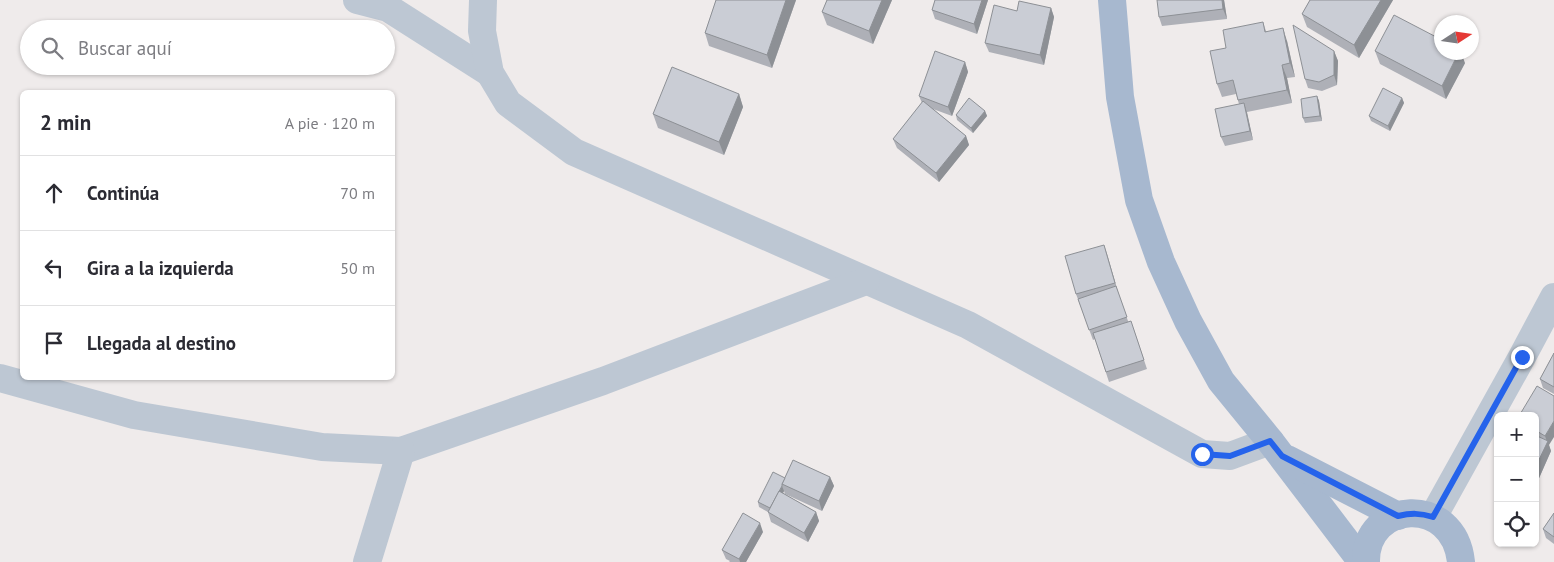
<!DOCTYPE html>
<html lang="es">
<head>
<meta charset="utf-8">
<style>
	body { margin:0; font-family:"PT Sans",sans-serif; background:#f7f7f7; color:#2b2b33 }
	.controls { position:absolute; right:15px; bottom:15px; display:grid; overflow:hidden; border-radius:8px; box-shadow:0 1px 4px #0004 }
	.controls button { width:45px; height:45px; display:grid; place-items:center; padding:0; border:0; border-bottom:1px solid #e1e1e2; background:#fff; color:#2b2b33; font:25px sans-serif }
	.compass { position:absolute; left:1434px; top:15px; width:45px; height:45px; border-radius:50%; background:#fff; box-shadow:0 1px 4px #0004; rotate:78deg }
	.stop { position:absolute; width:15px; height:15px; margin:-11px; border:4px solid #2563eb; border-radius:50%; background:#fff }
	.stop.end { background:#2563eb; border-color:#fff; box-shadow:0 1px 5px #0008 }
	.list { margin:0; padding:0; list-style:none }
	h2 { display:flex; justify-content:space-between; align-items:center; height:65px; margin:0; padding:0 20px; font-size:21px }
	h2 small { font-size:16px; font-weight:400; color:#7c7c81 }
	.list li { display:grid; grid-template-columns:32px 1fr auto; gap:15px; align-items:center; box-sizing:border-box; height:75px; padding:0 20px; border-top:1px solid #e1e1e2 }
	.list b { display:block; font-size:19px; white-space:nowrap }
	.list em { font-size:16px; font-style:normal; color:#7c7c81 }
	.icon { flex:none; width:28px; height:28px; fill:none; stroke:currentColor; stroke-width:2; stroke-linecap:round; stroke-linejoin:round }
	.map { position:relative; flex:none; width:1554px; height:562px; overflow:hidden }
	.search { position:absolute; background:#fff; box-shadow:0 1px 4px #0004; left:20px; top:20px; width:375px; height:55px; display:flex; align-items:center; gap:12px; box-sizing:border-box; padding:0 18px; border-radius:28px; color:#7c7c81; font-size:19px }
	.panel { position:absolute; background:#fff; box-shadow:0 1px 4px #0004; left:20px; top:90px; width:375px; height:290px; border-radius:8px }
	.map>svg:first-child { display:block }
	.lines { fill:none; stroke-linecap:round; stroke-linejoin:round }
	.minor { stroke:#bdc7d3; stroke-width:28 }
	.major { stroke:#a7b8cf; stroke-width:28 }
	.wall { fill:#aeb0b7 }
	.shaded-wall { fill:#8d9095 }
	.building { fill:#cacdd5; stroke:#8d9095 }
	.route { stroke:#2563eb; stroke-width:6 }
</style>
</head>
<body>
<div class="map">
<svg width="1554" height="562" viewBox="0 0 1554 562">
	<rect width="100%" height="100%" fill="#efebeb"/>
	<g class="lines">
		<!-- minor -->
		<g class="minor">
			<polyline points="357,0 388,8 490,73"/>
			<polyline points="483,0 482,31 490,73 508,103 574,152 968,325 1202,454 1230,456 1270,441"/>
			<polyline points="0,378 134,415 322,447 401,451 603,381 866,281"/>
			<polyline points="1433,517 1522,357 1554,297"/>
			<polyline points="367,562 401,451"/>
		</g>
		<!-- major -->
		<g class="major">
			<polyline points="1112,0 1120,97 1139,200 1161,262 1188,321 1221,381 1270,441 1362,562"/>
			<polyline points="1287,459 1398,516"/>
			<path d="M1366,562C1365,500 1454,494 1461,562"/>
		</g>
	</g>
	<!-- wall -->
	<g class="wall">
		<polygon points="716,0 796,0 772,68 709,46 705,33"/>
		<polygon points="827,0 892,0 873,44 827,25 822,12"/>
		<polygon points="935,0 988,0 977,34 935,19 932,10"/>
		<polygon points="1224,0 1227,19 1162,26 1159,17"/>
		<polygon points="1310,0 1393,0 1359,58 1307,27 1302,14"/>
		<polygon points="1051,8 1054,17 1044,65 989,52 985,43 1017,11"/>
		<polygon points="1263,22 1266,31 1287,41 1295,77 1287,78 1292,103 1247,112 1253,140 1225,146 1221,137 1239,104 1236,94 1222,97 1217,84"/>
		<polygon points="1334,51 1338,61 1337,85 1322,91 1308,88 1305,79"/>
		<polygon points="1375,51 1465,63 1446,99 1380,64"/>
		<polygon points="965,62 968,72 952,116 933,109 966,136 969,145 939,182 897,148 893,139 922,103 919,96"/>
		<polygon points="739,94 743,107 724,155 658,128 653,114"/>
		<polygon points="1317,96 1319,101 1322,121 1305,123 1303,118"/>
		<polygon points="1402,98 1404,103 1390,131 1371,121 1369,116"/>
		<polygon points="985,111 987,116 973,133 957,120 956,115"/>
		<polygon points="1104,245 1118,292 1128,321 1134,330 1147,369 1109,382 1095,339 1093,340 1076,294"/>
		<polygon points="1554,353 1554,394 1543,388 1540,379"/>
		<polygon points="1537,386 1549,445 1551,451 1536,485 1535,416"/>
		<polygon points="830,477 834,486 822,511 785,494 784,491 783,493 816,512 819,521 808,542 771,522 768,512 759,507 758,502 785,478"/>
		<polygon points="1554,513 1554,544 1546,538 1543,529"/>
		<polygon points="763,532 746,562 729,562 730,561 726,559 722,550"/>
	</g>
	<!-- shaded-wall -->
	<g class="shaded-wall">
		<polygon points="786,0 796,0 772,68 767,55"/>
		<polygon points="882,0 892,0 873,44 869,31"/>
		<polygon points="982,0 988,0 977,34 974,24"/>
		<polygon points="1222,0 1224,0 1227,19 1223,9"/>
		<polygon points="1381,0 1393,0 1359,58 1354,45"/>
		<polygon points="1051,8 1054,17 1044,65 1040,55"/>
		<polygon points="1283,28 1287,41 1295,77 1290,63"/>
		<polygon points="1334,51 1338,61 1337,85 1334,75"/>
		<polygon points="1459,52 1461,52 1465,63 1446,99 1442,86"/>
		<polygon points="965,62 968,72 952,116 948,107"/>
		<polygon points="1282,65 1287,78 1292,103 1287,90"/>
		<polygon points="739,94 743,107 724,155 719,142"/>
		<polygon points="1317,96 1319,101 1322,121 1320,116"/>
		<polygon points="1402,98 1404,103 1390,131 1388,126"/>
		<polygon points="1244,103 1247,113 1253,140 1250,131"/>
		<polygon points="985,111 987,116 973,133 971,128"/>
		<polygon points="966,136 969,145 939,182 936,173"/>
		<polygon points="1104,245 1107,254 1118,292 1115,283"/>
		<polygon points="1554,421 1554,437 1549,445 1551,451 1536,485 1535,468 1547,442 1545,436"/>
		<polygon points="830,477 834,486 822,511 819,501"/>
		<polygon points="782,486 784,491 772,514 771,509"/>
		<polygon points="816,512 819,521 808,542 804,533"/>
		<polygon points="760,523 763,532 746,562 740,562 739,559"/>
	</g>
	<!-- building -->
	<g class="building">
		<polygon points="716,0 786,0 767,55 705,33"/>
		<polygon points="827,0 882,0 869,31 822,12"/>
		<polygon points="935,0 982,0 974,24 932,10"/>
		<polygon points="1157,0 1222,0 1223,9 1159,17"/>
		<polygon points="1310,0 1381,0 1354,45 1302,14"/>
		<polygon points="1019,1 1051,8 1040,55 985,43 994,5 1017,11"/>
		<polygon points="1394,15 1442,40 1442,52 1459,52 1442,86 1375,51"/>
		<polygon points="1263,22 1265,32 1283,28 1290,63 1282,65 1287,90 1238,100 1233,80 1217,84 1210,51 1226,48 1223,30"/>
		<polygon points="1293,25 1334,51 1334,75 1319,82 1305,79"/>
		<polygon points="935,51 965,62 948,107 919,96"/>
		<polygon points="672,67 739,94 719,142 653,114"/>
		<polygon points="1383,88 1402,98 1388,126 1369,116"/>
		<polygon points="1317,96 1320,116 1303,118 1301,99"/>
		<polygon points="969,98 985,111 971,128 956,115"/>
		<polygon points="923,101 966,136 936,173 893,139"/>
		<polygon points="1244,103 1250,131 1221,137 1215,109"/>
		<polygon points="1104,245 1115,283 1076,294 1065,256"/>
		<polygon points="1116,286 1127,317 1089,330 1078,299"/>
		<polygon points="1131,321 1144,360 1106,372 1093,333"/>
		<polygon points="1554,353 1554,387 1540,379"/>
		<polygon points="1537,386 1554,396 1554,421 1545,436 1535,430 1535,416 1519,416"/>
		<polygon points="1535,435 1548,441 1535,468"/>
		<polygon points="793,460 830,477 819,501 782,484"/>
		<polygon points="773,472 785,478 782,484 782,486 770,508 758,502"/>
		<polygon points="779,491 816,512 804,533 768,512"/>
		<polygon points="743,513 760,523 739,559 722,550"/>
		<polygon points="1554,513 1554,537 1543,529"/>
	</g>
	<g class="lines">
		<!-- route -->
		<path class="route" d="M1202,454L1230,456L1270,441L1282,456L1398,516C1411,513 1420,513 1433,517L1522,357"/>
	</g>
</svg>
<div class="controls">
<button>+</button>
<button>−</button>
<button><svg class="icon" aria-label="locate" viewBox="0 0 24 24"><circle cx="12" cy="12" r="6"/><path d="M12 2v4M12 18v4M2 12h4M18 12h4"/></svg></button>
</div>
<svg class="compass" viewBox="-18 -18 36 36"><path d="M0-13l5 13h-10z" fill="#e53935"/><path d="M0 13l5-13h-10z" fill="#7c7c81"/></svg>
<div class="stop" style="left:1202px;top:454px"></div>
<div class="stop end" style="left:1522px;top:357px"></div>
<div class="search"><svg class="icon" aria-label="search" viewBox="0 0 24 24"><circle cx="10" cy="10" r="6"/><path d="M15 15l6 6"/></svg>Buscar aquí</div>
<section class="panel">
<h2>2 min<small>A pie · 120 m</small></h2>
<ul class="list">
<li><svg class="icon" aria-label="ahead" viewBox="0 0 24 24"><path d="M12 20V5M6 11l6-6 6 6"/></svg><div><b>Continúa</b></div><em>70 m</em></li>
<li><svg class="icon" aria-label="left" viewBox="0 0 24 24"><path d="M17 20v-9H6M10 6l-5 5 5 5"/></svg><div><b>Gira a la izquierda</b></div><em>50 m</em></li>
<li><svg class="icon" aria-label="arrive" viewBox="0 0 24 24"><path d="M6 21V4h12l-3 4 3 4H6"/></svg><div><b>Llegada al destino</b></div></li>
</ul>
</section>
</div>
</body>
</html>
